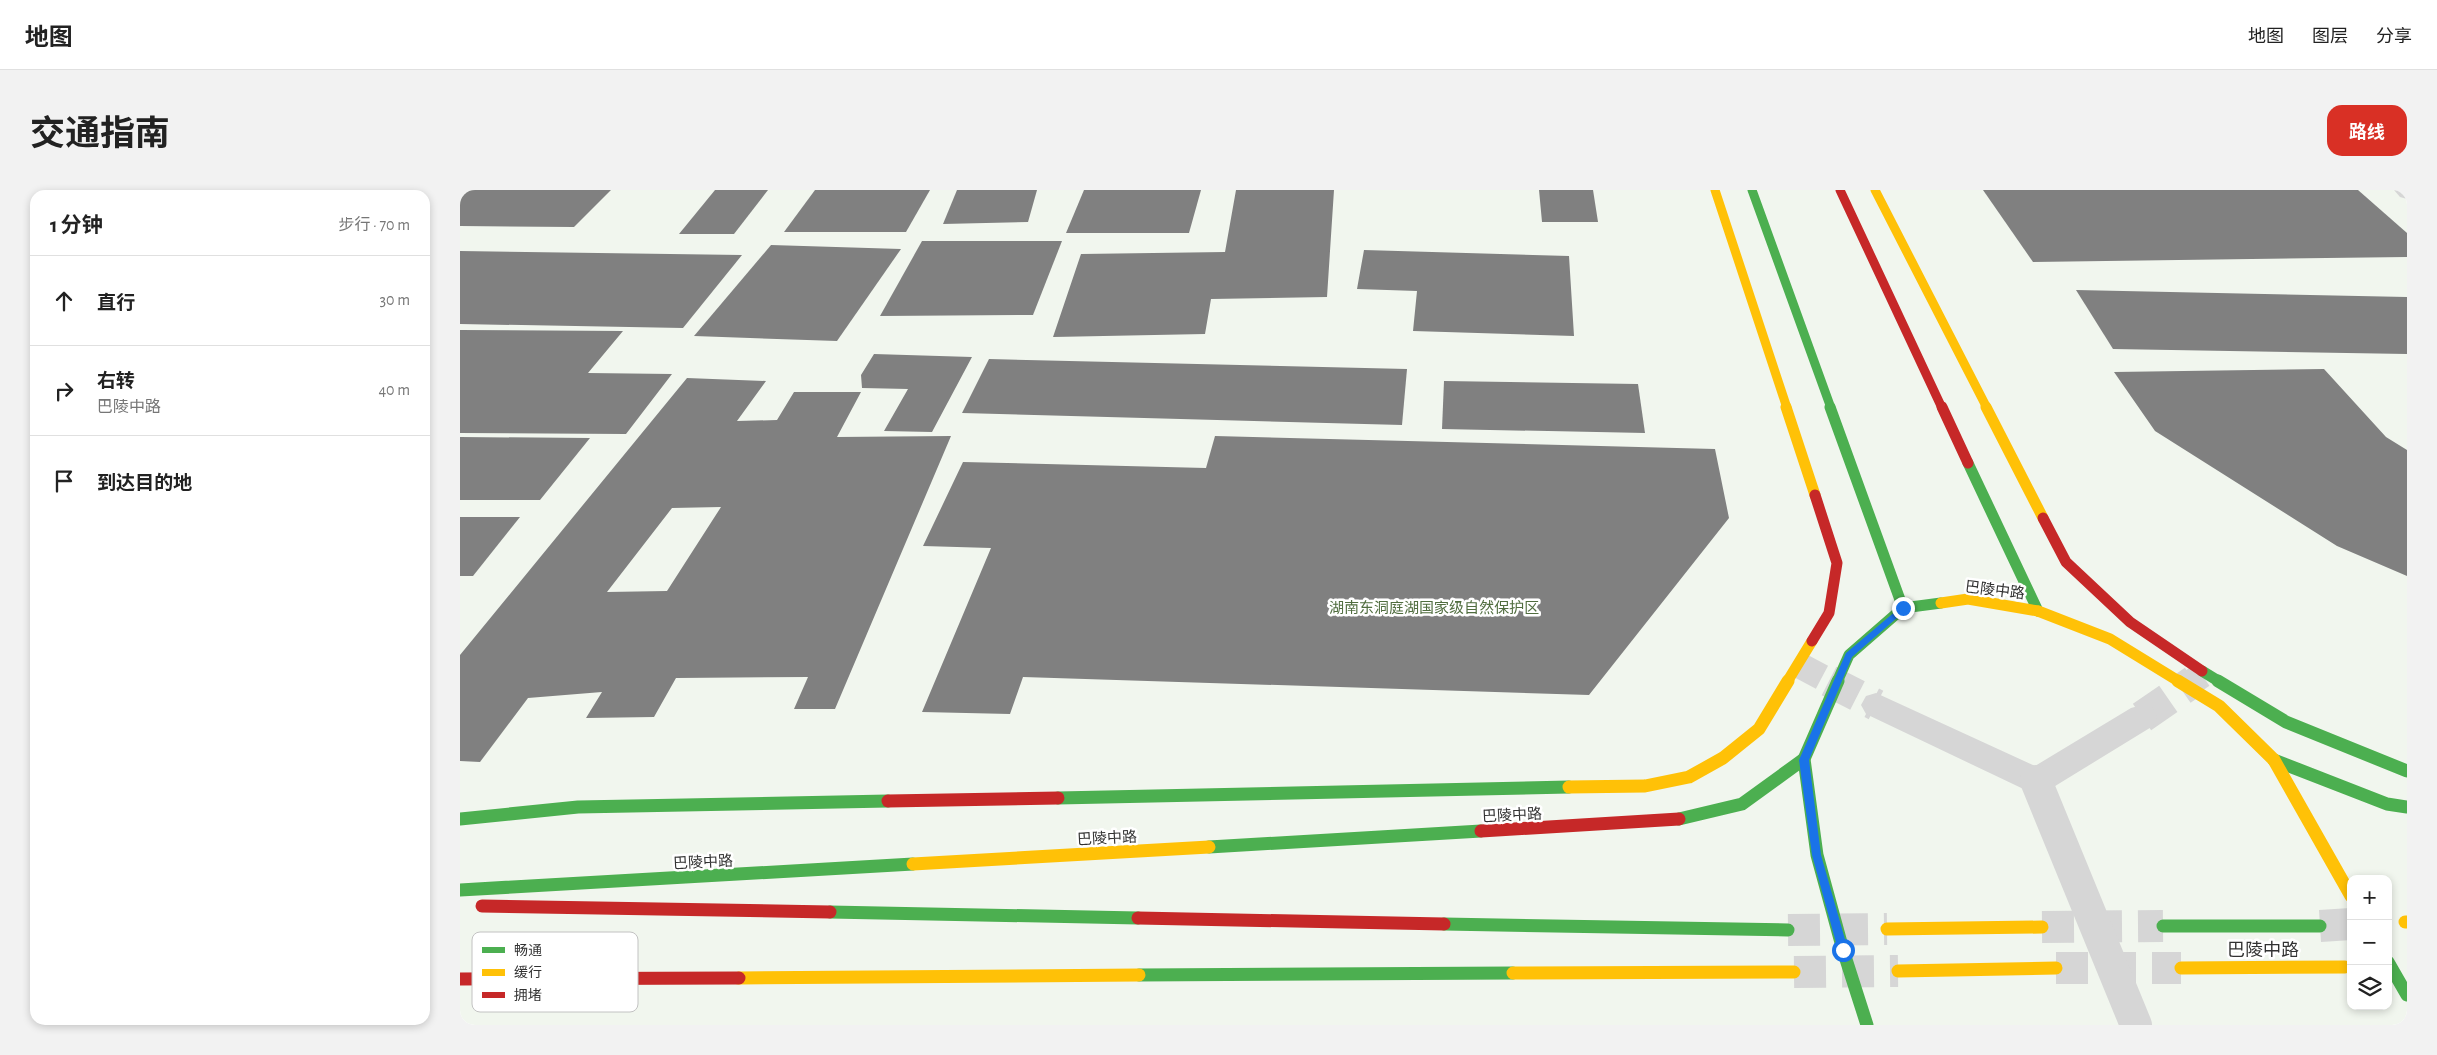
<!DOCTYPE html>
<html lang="zh">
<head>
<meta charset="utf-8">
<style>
	body { margin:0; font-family:"Alegreya Sans","Noto Sans SC",sans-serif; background:#f2f2f2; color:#222 }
	.controls { position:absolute; right:15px; bottom:15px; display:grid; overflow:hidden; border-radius:10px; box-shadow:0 2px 8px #0003 }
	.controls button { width:45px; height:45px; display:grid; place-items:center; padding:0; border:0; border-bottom:1px solid #e0e0e0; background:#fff; color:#222; font:25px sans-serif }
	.stop { position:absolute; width:15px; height:15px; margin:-11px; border:4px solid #1a73e8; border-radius:50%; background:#fff }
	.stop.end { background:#1a73e8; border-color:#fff; box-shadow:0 1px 5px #0008 }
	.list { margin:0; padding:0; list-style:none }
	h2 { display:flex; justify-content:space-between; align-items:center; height:65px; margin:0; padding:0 20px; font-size:21px }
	h2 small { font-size:16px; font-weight:400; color:#767676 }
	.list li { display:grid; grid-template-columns:32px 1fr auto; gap:15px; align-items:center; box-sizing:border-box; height:90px; padding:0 20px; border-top:1px solid #e0e0e0 }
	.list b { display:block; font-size:19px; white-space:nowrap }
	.list p { margin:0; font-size:16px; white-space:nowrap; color:#767676 }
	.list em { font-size:16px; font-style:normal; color:#767676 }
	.icon { flex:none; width:28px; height:28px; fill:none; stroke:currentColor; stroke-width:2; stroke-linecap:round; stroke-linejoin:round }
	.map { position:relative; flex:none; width:1947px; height:835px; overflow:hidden; border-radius:15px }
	header { display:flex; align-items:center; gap:30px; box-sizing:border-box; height:70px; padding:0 25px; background:#fff; border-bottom:1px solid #e0e0e0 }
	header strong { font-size:24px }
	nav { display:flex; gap:28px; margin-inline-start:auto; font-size:18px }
	.intro { display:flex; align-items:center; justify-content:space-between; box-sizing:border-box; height:120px; padding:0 30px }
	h1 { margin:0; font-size:35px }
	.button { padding:12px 22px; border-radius:15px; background:#d93025; color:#fff; font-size:18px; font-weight:700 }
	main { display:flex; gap:30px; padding:0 30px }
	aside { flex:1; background:#fff; border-radius:15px; box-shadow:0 2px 8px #0003 }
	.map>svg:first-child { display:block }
	.green { fill:#f1f6ee; fill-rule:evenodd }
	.building { fill:#808080; fill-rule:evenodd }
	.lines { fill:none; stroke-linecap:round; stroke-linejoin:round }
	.street-tunnel-far1 { stroke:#d6d6d6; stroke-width:26; stroke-dasharray:26 13; stroke-linecap:butt }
	.street-tunnel { stroke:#d6d6d6; stroke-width:32; stroke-dasharray:32 16; stroke-linecap:butt }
	.primary-tunnel { stroke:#d6d6d6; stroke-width:32; stroke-dasharray:32 16; stroke-linecap:butt }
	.street { fill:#d6d6d6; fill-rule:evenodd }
	.fast-far2 { stroke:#4caf50; stroke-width:9 }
	.fast-far1 { stroke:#4caf50; stroke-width:11 }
	.fast { stroke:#4caf50; stroke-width:13 }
	.slow-far2 { stroke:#ffc107; stroke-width:9 }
	.slow-far1 { stroke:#ffc107; stroke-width:11 }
	.slow { stroke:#ffc107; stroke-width:13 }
	.jam-far2 { stroke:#c62828; stroke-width:9 }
	.jam-far1 { stroke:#c62828; stroke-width:11 }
	.jam { stroke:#c62828; stroke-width:13 }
	.street-bridge { stroke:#d6d6d6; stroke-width:32 }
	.fast-bridge-far1 { stroke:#4caf50; stroke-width:11 }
	.fast-bridge { stroke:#4caf50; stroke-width:13 }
	.slow-bridge-far1 { stroke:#ffc107; stroke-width:11 }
	.slow-bridge { stroke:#ffc107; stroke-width:13 }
	.route { fill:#1a73e8 }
	.labels { text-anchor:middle; stroke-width:5; stroke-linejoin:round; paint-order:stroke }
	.street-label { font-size:15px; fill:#323232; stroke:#fff }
	.park-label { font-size:15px; fill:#506d3f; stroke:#fff }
	.near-street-label { font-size:18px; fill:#323232; stroke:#fff }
	.key { fill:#fff; stroke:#c2c2c2; stroke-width:1 }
	.key-label { font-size:14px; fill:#323232 }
</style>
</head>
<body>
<header>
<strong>地图</strong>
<nav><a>地图</a><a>图层</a><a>分享</a></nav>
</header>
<div class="intro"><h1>交通指南</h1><a class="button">路线</a></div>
<main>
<aside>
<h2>1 分钟<small>步行 · 70 m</small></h2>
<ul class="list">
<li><svg class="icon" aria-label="ahead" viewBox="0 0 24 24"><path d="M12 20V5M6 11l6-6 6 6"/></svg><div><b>直行</b></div><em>30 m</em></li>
<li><svg class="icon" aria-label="right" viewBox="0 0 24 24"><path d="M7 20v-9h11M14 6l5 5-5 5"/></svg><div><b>右转</b><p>巴陵中路</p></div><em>40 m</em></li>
<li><svg class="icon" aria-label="arrive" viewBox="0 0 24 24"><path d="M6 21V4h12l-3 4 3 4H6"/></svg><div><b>到达目的地</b></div></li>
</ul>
</aside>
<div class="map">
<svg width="1947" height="835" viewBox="0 0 1947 835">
	<rect width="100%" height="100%" fill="#fff"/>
	<!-- green -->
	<path class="green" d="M0,0H1947V835H0ZM1891,689H1928V816H1891Z"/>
	<!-- building -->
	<g class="building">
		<polygon points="0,0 151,0 114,37 0,36"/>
		<polygon points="255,0 308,0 274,44 219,44"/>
		<polygon points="355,0 470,0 446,42 324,42"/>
		<polygon points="497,0 577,0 568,32 483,34"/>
		<polygon points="624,0 741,0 729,43 606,43"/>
		<polygon points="776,0 874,0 867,107 751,109 745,144 593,147 621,64 765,62"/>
		<polygon points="1079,0 1133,0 1138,32 1082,32"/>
		<polygon points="1523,0 1898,0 1947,43 1947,67 1573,72"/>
		<polygon points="462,51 602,51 573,125 420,126"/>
		<polygon points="311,55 441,59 377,151 234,146"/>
		<polygon points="904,60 1109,66 1114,146 953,141 957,101 897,99"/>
		<polygon points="0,61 282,65 223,138 0,134"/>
		<polygon points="1616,100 1947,107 1947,164 1653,159"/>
		<polygon points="0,140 163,141 128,183 212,184 166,244 0,243"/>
		<polygon points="414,164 512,167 472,242 424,241 448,199 402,198 401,185"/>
		<polygon points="529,169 947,179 942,235 502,223"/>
		<polygon points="1864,179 1926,247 1947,260 1947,386 1877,356 1695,241 1654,182"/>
		<path d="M227,188L306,191L277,231L317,230L334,202H401L377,247L491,246L375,519H334L348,487L216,488L194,527L126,528L142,502L68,508L20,572L0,571V465ZM261,317L207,401L147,402L212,318Z"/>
		<polygon points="984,191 1178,194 1185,243 982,239"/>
		<polygon points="755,246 1255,259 1269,328 1129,505 563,487 550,524 462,522 531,358 463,356 503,272 746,278"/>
		<polygon points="0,247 130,248 80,310 0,310"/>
		<polygon points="0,327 60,327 13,386 0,386"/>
	</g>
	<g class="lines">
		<!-- street-tunnel-far1 -->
		<g class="street-tunnel-far1">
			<polyline points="1339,475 1371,492"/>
			<polyline points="1732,492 1742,485"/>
		</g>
		<!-- street-tunnel -->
		<g class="street-tunnel">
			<polyline points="1369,491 1416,515"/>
			<polyline points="1682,527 1734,491"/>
		</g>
		<!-- primary-tunnel -->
		<g class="primary-tunnel">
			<polyline points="1860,736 1891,734"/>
			<polyline points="1582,737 1703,736"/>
			<polyline points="1328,740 1427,739"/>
			<polyline points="1596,778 1721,778"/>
			<polyline points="1334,782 1438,781"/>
		</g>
		<!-- street -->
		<g class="street">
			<polygon points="1934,0 1947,0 1947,9 1940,7"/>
			<polygon points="1416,503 1575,576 1671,518 1682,515 1693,518 1697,527 1693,536 1587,601 1576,605 1406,524 1401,515 1406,506"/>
		</g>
		<!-- fast-far2 -->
		<polyline class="fast-far2" points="1292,0 1371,218"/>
		<!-- fast-far1 -->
		<g class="fast-far1">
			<polyline points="1370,217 1443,418 1481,413"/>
			<polyline points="1508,273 1578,421"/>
			<polyline points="1742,481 1760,492"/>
		</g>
		<!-- fast -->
		<g class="fast">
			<polyline points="1758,491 1826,532 1947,581"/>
			<polyline points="1814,570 1927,614 1947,617"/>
			<polyline points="598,608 1109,597"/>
			<polyline points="0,629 118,617 428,611"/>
			<polyline points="1219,629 1282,614 1344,569"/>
			<polyline points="749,657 1021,641"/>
			<polyline points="0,700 453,674"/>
			<polyline points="370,722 678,728"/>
			<polyline points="984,734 1328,740"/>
			<polyline points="1703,736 1860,736"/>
			<polyline points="679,785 1053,783"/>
		</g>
		<!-- slow-far2 -->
		<g class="slow-far2">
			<polyline points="1255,0 1327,218"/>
			<polyline points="1415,0 1527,218"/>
		</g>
		<!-- slow-far1 -->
		<g class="slow-far1">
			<polyline points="1326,217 1355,305"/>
			<polyline points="1526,217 1583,328"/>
			<polyline points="1481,413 1508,409 1578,421"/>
			<polyline points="1327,492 1352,451"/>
		</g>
		<!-- slow -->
		<g class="slow">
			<polyline points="1814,570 1891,706"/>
			<polyline points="1109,597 1185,596 1229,587 1263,568 1299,539 1328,491"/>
			<polyline points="453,674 749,657"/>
			<polyline points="1945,732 1947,732"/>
			<polyline points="1427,739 1582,737"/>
			<polyline points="1721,778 1885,777"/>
			<polyline points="1438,781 1596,778"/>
			<polyline points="1053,783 1334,782"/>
			<polyline points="279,788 679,785"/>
		</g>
		<!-- jam-far2 -->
		<polyline class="jam-far2" points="1380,0 1482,218"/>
		<!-- jam-far1 -->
		<g class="jam-far1">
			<polyline points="1482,217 1508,273"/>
			<polyline points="1583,328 1606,372 1670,432 1742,481"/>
			<polyline points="1352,451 1369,423 1377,373 1355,305"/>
		</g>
		<!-- jam -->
		<g class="jam">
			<polyline points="428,611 598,608"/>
			<polyline points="1021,641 1219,629"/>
			<polyline points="22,716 370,722"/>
			<polyline points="678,728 984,734"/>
			<polyline points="0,789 279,788"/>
		</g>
		<!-- street-bridge -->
		<polyline class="street-bridge" points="1576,591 1676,835"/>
		<!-- fast-bridge-far1 -->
		<polyline class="fast-bridge-far1" points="1377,492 1389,465 1443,418"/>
		<!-- fast-bridge -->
		<g class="fast-bridge">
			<polyline points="1378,491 1344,569 1357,665 1383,760 1407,835"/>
			<polyline points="1928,772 1947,805"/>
		</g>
		<!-- slow-bridge-far1 -->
		<polyline class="slow-bridge-far1" points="1578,421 1650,449 1720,492"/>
		<!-- slow-bridge -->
		<polyline class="slow-bridge" points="1718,491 1759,516 1814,570"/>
	</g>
	<!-- route -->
	<polygon class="route" points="1443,415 1447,418 1446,420 1392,467 1349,570 1361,665 1388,760 1383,765 1378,760 1352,665 1339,570 1386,463"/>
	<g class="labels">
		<!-- street labels -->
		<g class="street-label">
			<text transform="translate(1535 400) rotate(7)" y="5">巴陵中路</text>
			<text transform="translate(1052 625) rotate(-3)" y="5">巴陵中路</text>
			<text transform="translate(647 648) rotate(-3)" y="5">巴陵中路</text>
			<text transform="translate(243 672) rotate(-3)" y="5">巴陵中路</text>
		</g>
		<!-- park labels -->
		<g class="park-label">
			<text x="974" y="423">湖南东洞庭湖国家级自然保护区</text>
		</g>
		<!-- near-street labels -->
		<g class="near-street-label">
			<text x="1803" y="766">巴陵中路</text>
		</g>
	</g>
	<!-- legend -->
	<rect x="12" y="742" width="166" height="80" rx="8" class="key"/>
	<rect x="22" y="757" width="23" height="6" fill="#4caf50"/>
	<rect x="22" y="779" width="23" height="7" fill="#ffc107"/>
	<rect x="22" y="802" width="23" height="6" fill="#c62828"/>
	<g class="key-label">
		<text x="54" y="765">畅通</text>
		<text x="54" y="787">缓行</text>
		<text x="54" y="810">拥堵</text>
	</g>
</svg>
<div class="controls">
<button>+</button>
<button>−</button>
<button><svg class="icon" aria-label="layers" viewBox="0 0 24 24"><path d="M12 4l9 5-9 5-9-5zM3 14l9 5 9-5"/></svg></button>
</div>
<div class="stop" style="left:1383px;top:760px"></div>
<div class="stop end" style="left:1443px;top:418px"></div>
</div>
</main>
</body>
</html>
